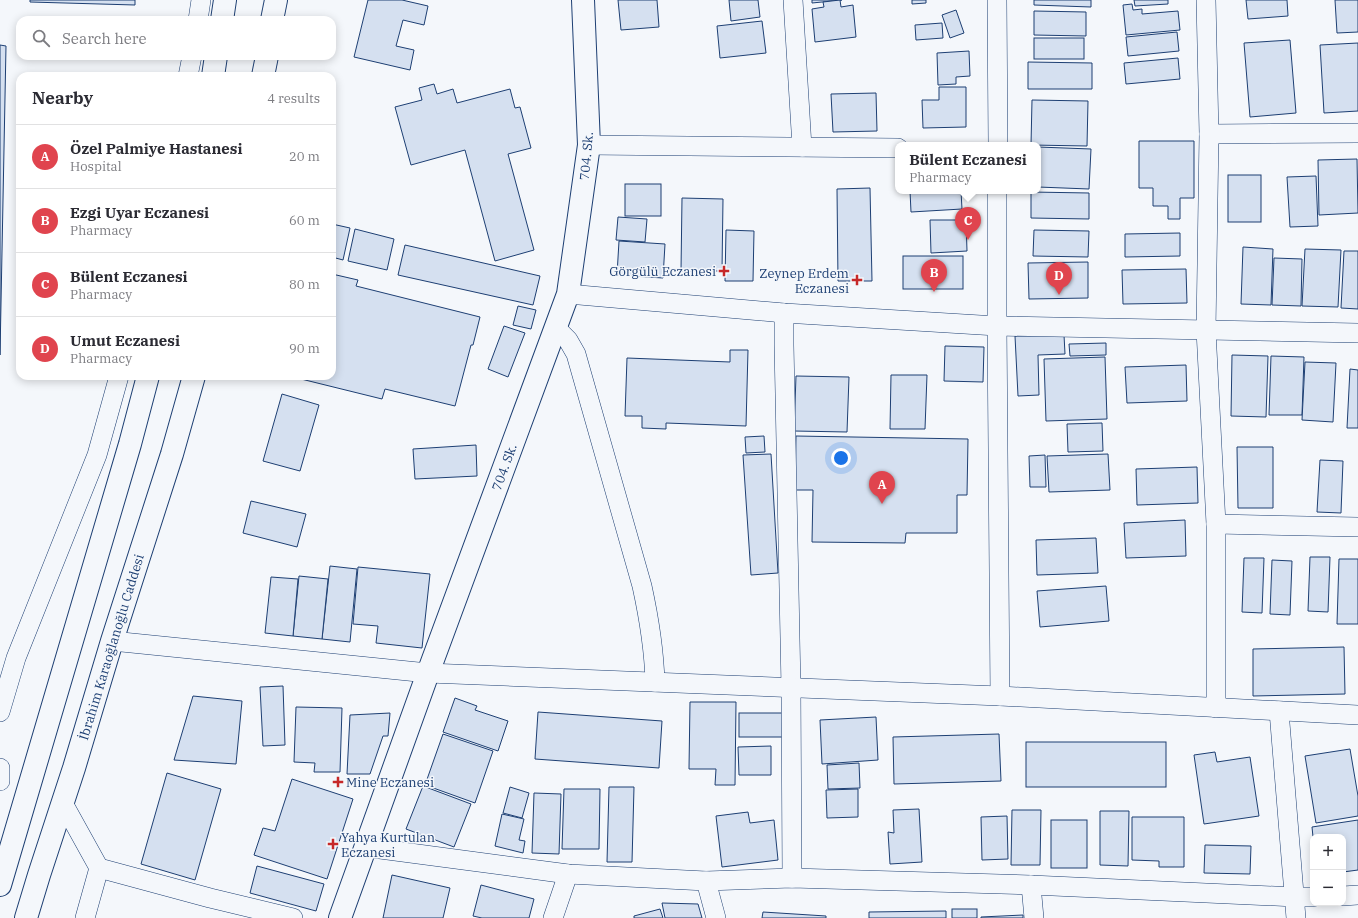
<!DOCTYPE html>
<html lang="en">
<head>
<meta charset="utf-8">
<style>
	body { margin:0; font-family:"IBM Plex Serif",serif; background:#f7f7f7; color:#2b2b33 }
	.controls { position:absolute; right:12px; bottom:12px; display:grid; overflow:hidden; border-radius:8px; box-shadow:0 2px 10px #0003 }
	.controls button { width:36px; height:36px; display:grid; place-items:center; padding:0; border:0; border-bottom:1px solid #e1e1e2; background:#fff; color:#2b2b33; font:20px sans-serif }
	.you { position:absolute; left:841px; top:458px; width:14px; height:14px; margin:-10px; border:3px solid #fff; border-radius:50%; background:#1a73e8; box-shadow:0 0 0 6px #1a73e833 }
	.badge { display:grid; place-items:center; width:26px; height:26px; border-radius:50%; background:#0b8043; color:#fff; font-size:13px; font-weight:700 }
	.pin { position:absolute; translate:-50% -33px; filter:drop-shadow(0 1px 2px #0008) }
	.pin::after { content:''; position:absolute; top:21px; width:14px; height:12px; background:inherit; clip-path:polygon(0 0,100% 0,50% 100%) }
	.popup { position:absolute; left:895px; top:142px; width:146px; height:52px; box-sizing:border-box; display:grid; place-content:center; border-radius:8px; background:#fff; filter:drop-shadow(0 1px 3px #0005); font-size:13px; white-space:nowrap; color:#7c7c81 }
	.popup b { font-size:15px; color:#2b2b33 }
	.popup::after { content:''; position:absolute; left:50%; top:100%; margin-left:-8px; border:8px solid transparent; border-top-color:#fff }
	.list { margin:0; padding:0; list-style:none }
	h2 { display:flex; justify-content:space-between; align-items:center; height:52px; margin:0; padding:0 16px; font-size:17px }
	h2 small { font-size:13px; font-weight:400; color:#7c7c81 }
	.list li { display:grid; grid-template-columns:26px 1fr auto; gap:12px; align-items:center; box-sizing:border-box; height:64px; padding:0 16px; border-top:1px solid #e1e1e2 }
	.list b { display:block; font-size:15px; white-space:nowrap }
	.list p { margin:0; font-size:13px; white-space:nowrap; color:#7c7c81 }
	.list em { font-size:13px; font-style:normal; color:#7c7c81 }
	.icon { flex:none; width:22px; height:22px; fill:none; stroke:currentColor; stroke-width:2; stroke-linecap:round; stroke-linejoin:round }
	.map { position:relative; flex:none; width:1358px; height:918px; overflow:hidden }
	.search { position:absolute; background:#fff; box-shadow:0 2px 10px #0003; left:16px; top:16px; width:320px; height:44px; display:flex; align-items:center; gap:10px; box-sizing:border-box; padding:0 14px; border-radius:12px; color:#7c7c81; font-size:15px }
	.panel { position:absolute; background:#fff; box-shadow:0 2px 10px #0003; left:16px; top:72px; width:320px; height:308px; border-radius:12px }
	.map>svg:first-child { display:block }
	.building { fill:#d5e0f0; stroke:#1d3f73 }
	.lines { fill:none; stroke-linecap:round; stroke-linejoin:round }
	.street-casing { stroke:#1d3f73; stroke-width:20 }
	.secondary-casing { stroke:#1d3f73; stroke-width:24 }
	.highway-casing { stroke:#1d3f73; stroke-width:24 }
	.street { stroke:#f4f7fb; stroke-width:19 }
	.secondary { stroke:#f4f7fb; stroke-width:22 }
	.highway { stroke:#f4f7fb; stroke-width:22 }
	.poi-dot { fill:#c62828; stroke:#f4f7fb; stroke-width:1.5 }
	.labels { text-anchor:middle; stroke-width:3; stroke-linejoin:round; paint-order:stroke }
	.street-label { font-size:13px; fill:#1d3f73; stroke:#f4f7fb }
	.poi-label { font-size:13px; fill:#1d3f73; stroke:#f4f7fb; text-anchor:end }
</style>
</head>
<body>
<div class="map">
<svg width="1358" height="918" viewBox="0 0 1358 918">
	<rect width="100%" height="100%" fill="#f4f7fb"/>
	<!-- building -->
	<g class="building">
		<polygon points="30,0 135,0 135,5 30,2"/>
		<polygon points="368,0 402,0 428,6 424,25 403,20 396,46 414,50 410,70 354,57"/>
		<polygon points="618,0 657,0 659,27 621,30"/>
		<polygon points="729,0 758,0 760,17 731,21"/>
		<polygon points="812,0 842,0 812,3"/>
		<polygon points="840,0 841,7 853,5 856,37 815,42 812,9 824,7 823,2"/>
		<polygon points="912,0 926,0 926,3 912,4"/>
		<polygon points="1034,0 1091,0 1091,7 1034,5"/>
		<polygon points="1134,0 1168,0 1168,4 1135,6"/>
		<polygon points="1246,0 1287,0 1288,16 1248,19"/>
		<polygon points="1335,0 1358,0 1358,32 1337,33"/>
		<polygon points="1132,4 1133,10 1142,9 1142,14 1178,11 1180,30 1126,35 1123,5"/>
		<polygon points="956,10 964,33 950,38 942,15"/>
		<polygon points="1034,11 1086,12 1086,36 1034,35"/>
		<polygon points="762,21 766,53 720,58 717,26"/>
		<polygon points="942,23 943,38 916,40 915,25"/>
		<polygon points="1177,32 1179,51 1128,56 1126,37"/>
		<rect x="1034" y="38" width="50" height="21"/>
		<polygon points="1290,40 1296,113 1250,117 1244,43"/>
		<polygon points="1358,43 1358,111 1324,113 1320,45"/>
		<polygon points="0,45 6,46 0,355"/>
		<polygon points="969,51 970,76 956,77 956,84 938,85 937,53"/>
		<polygon points="1178,58 1180,79 1126,84 1124,63"/>
		<polygon points="1028,62 1092,63 1092,89 1028,89"/>
		<polygon points="434,84 437,94 453,89 457,103 510,89 515,108 520,107 531,148 508,154 534,250 495,261 465,150 411,165 395,107 422,100 419,88"/>
		<polygon points="939,87 966,87 966,127 923,128 922,100 939,100"/>
		<polygon points="876,93 877,131 833,132 831,94"/>
		<polygon points="1032,100 1088,101 1087,146 1031,145"/>
		<polygon points="1139,141 1194,141 1194,198 1180,198 1180,219 1168,219 1168,206 1153,206 1153,188 1139,188"/>
		<polygon points="1038,147 1091,149 1089,189 1038,187"/>
		<polygon points="1357,159 1358,213 1319,215 1318,160"/>
		<rect x="1228" y="175" width="33" height="47"/>
		<polygon points="1316,176 1318,226 1290,227 1287,177"/>
		<rect x="625" y="184" width="36" height="32"/>
		<polygon points="870,188 872,281 838,281 837,189"/>
		<polygon points="910,191 961,191 962,209 911,212"/>
		<polygon points="1031,192 1089,193 1089,219 1031,218"/>
		<polygon points="682,198 723,199 722,271 681,271"/>
		<polygon points="618,217 647,219 645,242 616,240"/>
		<polygon points="930,220 966,220 967,251 931,253"/>
		<polygon points="332,224 350,228 343,260 332,257"/>
		<polygon points="355,229 394,239 387,270 348,261"/>
		<polygon points="726,230 754,231 753,281 725,281"/>
		<polygon points="1034,230 1089,231 1088,257 1033,256"/>
		<polygon points="1180,233 1180,256 1125,257 1125,234"/>
		<polygon points="619,241 665,244 663,278 617,275"/>
		<polygon points="405,245 540,276 533,305 398,275"/>
		<polygon points="1243,247 1273,249 1271,305 1241,304"/>
		<polygon points="1305,249 1341,250 1338,307 1302,306"/>
		<polygon points="1344,251 1358,251 1358,309 1341,308"/>
		<rect x="903" y="256" width="60" height="33"/>
		<polygon points="1274,258 1302,259 1301,306 1272,305"/>
		<polygon points="1088,262 1088,298 1029,299 1028,263"/>
		<polygon points="1186,269 1187,303 1123,304 1122,270"/>
		<polygon points="332,274 358,280 356,286 480,317 473,345 471,345 455,406 385,389 382,399 297,378 297,376 332,376"/>
		<polygon points="518,306 536,310 531,329 513,325"/>
		<polygon points="504,326 525,333 508,377 488,369"/>
		<polygon points="1064,335 1065,354 1038,355 1039,395 1018,396 1015,336"/>
		<polygon points="1106,343 1106,355 1070,356 1069,344"/>
		<polygon points="945,346 984,347 983,382 944,381"/>
		<polygon points="730,350 748,350 746,426 666,423 666,429 642,428 642,416 625,416 627,358 730,362"/>
		<polygon points="1232,355 1268,356 1266,417 1231,416"/>
		<polygon points="1271,356 1304,357 1302,415 1269,415"/>
		<polygon points="1105,357 1107,419 1046,421 1044,359"/>
		<polygon points="1305,362 1336,363 1333,422 1302,420"/>
		<polygon points="1186,365 1187,401 1127,403 1125,367"/>
		<polygon points="1350,369 1358,370 1358,428 1347,428"/>
		<polygon points="891,375 927,375 925,429 890,429"/>
		<polygon points="796,376 849,377 847,432 794,431"/>
		<polygon points="282,394 319,405 300,471 263,461"/>
		<polygon points="1102,423 1103,451 1068,452 1067,424"/>
		<polygon points="764,436 765,452 746,453 745,437"/>
		<polygon points="796,436 968,439 967,495 957,495 957,533 906,533 905,543 812,542 813,490 795,490"/>
		<polygon points="476,445 477,476 415,479 413,449"/>
		<polygon points="1237,447 1273,447 1273,508 1238,508"/>
		<polygon points="771,454 778,573 751,575 743,455"/>
		<polygon points="1108,454 1110,490 1049,492 1047,456"/>
		<polygon points="1045,455 1046,487 1030,487 1029,456"/>
		<polygon points="1320,460 1343,461 1341,513 1317,512"/>
		<polygon points="1197,467 1198,503 1137,505 1136,469"/>
		<polygon points="251,501 306,514 297,547 243,533"/>
		<polygon points="1185,520 1186,556 1126,558 1124,523"/>
		<polygon points="1096,538 1098,573 1037,575 1036,540"/>
		<polygon points="1310,557 1330,557 1328,612 1308,611"/>
		<polygon points="1244,558 1264,558 1262,613 1242,612"/>
		<polygon points="1339,559 1358,559 1358,624 1337,624"/>
		<polygon points="1272,560 1292,561 1290,615 1270,614"/>
		<polygon points="330,566 357,569 350,642 322,639"/>
		<polygon points="358,567 430,574 422,648 376,643 378,626 353,624"/>
		<polygon points="299,576 328,579 322,639 293,636"/>
		<polygon points="271,577 298,579 293,636 265,633"/>
		<polygon points="1106,586 1109,621 1040,627 1037,591"/>
		<polygon points="1344,647 1345,694 1253,696 1253,649"/>
		<polygon points="283,686 285,745 263,746 260,687"/>
		<polygon points="193,696 242,701 236,764 174,760"/>
		<polygon points="455,698 477,706 475,710 508,721 498,751 443,732"/>
		<polygon points="690,702 736,702 735,785 715,785 716,769 689,769"/>
		<polygon points="296,707 342,708 340,772 314,772 315,763 294,762"/>
		<polygon points="538,712 662,721 659,768 535,759"/>
		<polygon points="390,713 388,736 383,736 370,774 347,774 350,715"/>
		<rect x="739" y="713" width="45" height="24"/>
		<polygon points="876,717 878,760 822,764 820,720"/>
		<polygon points="443,734 493,751 475,803 425,785"/>
		<polygon points="999,734 1001,781 894,784 893,737"/>
		<rect x="1026" y="742" width="140" height="45"/>
		<polygon points="771,746 771,775 739,775 738,747"/>
		<polygon points="1350,749 1358,796 1358,816 1316,823 1305,756"/>
		<polygon points="1215,752 1217,762 1250,757 1259,816 1204,824 1194,755"/>
		<polygon points="859,763 860,788 828,789 827,765"/>
		<polygon points="167,773 221,789 195,880 141,864"/>
		<polygon points="292,779 353,799 327,879 254,855 263,828 275,831"/>
		<polygon points="423,786 471,804 454,847 406,829"/>
		<polygon points="510,787 529,793 522,818 503,813"/>
		<polygon points="609,787 634,787 632,862 607,862"/>
		<polygon points="564,789 600,789 599,849 562,849"/>
		<polygon points="858,789 858,817 827,818 826,790"/>
		<polygon points="534,793 561,794 559,854 532,853"/>
		<polygon points="919,809 922,862 890,864 888,832 894,833 893,810"/>
		<polygon points="1012,810 1041,810 1040,865 1011,865"/>
		<polygon points="1100,811 1129,811 1128,866 1100,865"/>
		<polygon points="748,812 750,823 774,820 778,860 722,867 716,816"/>
		<polygon points="502,814 524,819 519,840 525,841 523,853 495,846"/>
		<polygon points="1007,816 1008,859 982,860 981,817"/>
		<polygon points="1132,817 1184,817 1184,867 1159,867 1159,861 1132,860"/>
		<rect x="1051" y="820" width="36" height="48"/>
		<polygon points="1358,820 1358,870 1343,872 1343,837 1313,837 1312,827"/>
		<polygon points="1205,845 1251,846 1250,874 1204,873"/>
		<polygon points="257,866 324,884 316,911 250,893"/>
		<polygon points="392,875 450,888 443,918 383,918"/>
		<polygon points="481,885 534,899 529,918 482,918 473,916"/>
		<polygon points="662,903 698,904 702,918 665,918"/>
		<polygon points="660,909 663,918 634,918 634,916"/>
		<rect x="952" y="909" width="25" height="9"/>
		<polygon points="946,911 946,918 869,918 869,912"/>
		<polygon points="763,912 826,916 826,918 762,918"/>
		<polygon points="1023,915 1023,918 981,918 981,917"/>
	</g>
	<g class="lines">
		<!-- street casing -->
		<g class="street-casing">
			<g id="street">
				<polyline points="793,0 802,147"/>
				<polyline points="997,0 998,145"/>
				<polyline points="1206,0 1209,134 1206,330 1216,524 1216,708"/>
				<polyline points="198,20 201,0"/>
				<polyline points="188,76 192,56"/>
				<polyline points="1209,134 1358,133"/>
				<polyline points="589,145 898,148"/>
				<polyline points="997,191 997,326 1000,696"/>
				<polyline points="568,294 784,313 997,326 1358,333"/>
				<polyline points="784,313 784,345 791,687 792,878"/>
				<path d="M556,328L568,340L576,354L642,586C649,618 654,649 655,682"/>
				<polyline points="1216,524 1358,527"/>
				<polyline points="112,641 428,673 1000,696 1358,715"/>
				<polyline points="1279,711 1296,918"/>
				<polyline points="0,712 16,658 97,455 119,376"/>
				<polyline points="0,768 0,781"/>
				<polyline points="63,803 99,868 85,918"/>
				<polyline points="365,847 568,874 706,881 792,878 1031,885 1295,897 1313,897"/>
				<polyline points="99,868 210,898 293,918"/>
				<polyline points="706,881 716,918"/>
				<polyline points="1031,885 1034,918"/>
				<polyline points="1343,896 1358,895"/>
				<polyline points="553,918 568,874"/>
			</g>
		</g>
		<!-- secondary casing -->
		<g class="secondary-casing">
			<polyline id="secondary" points="340,918 428,673 568,294 589,145 583,0"/>
		</g>
		<!-- highway casing -->
		<g class="highway-casing">
			<g id="highway">
				<polyline points="222,20 225,0"/>
				<polyline points="272,20 276,0"/>
				<polyline points="213,76 216,56"/>
				<polyline points="263,76 267,56"/>
				<polyline points="0,885 130,444 148,376"/>
				<polyline points="26,918 39,875 74,768 112,641 172,454 194,376"/>
			</g>
		</g>
		<!-- street -->
		<use href="#street" class="street"/>
		<!-- secondary -->
		<use href="#secondary" class="secondary"/>
		<!-- highway -->
		<use href="#highway" class="highway"/>
	</g>
	<!-- markers -->
	<g class="poi-dot">
		<path d="M722 265h4v4h4v4h-4v4h-4v-4h-4v-4h4z"/>
		<path d="M855 274h4v4h4v4h-4v4h-4v-4h-4v-4h4z"/>
		<path d="M336 776h4v4h4v4h-4v4h-4v-4h-4v-4h4z"/>
		<path d="M331 838h4v4h4v4h-4v4h-4v-4h-4v-4h4z"/>
	</g>
	<g class="labels">
		<!-- street labels -->
		<g class="street-label">
			<text transform="translate(586 156) rotate(-85)" y="5">704. Sk.</text>
			<text transform="translate(504 467) rotate(-70)" y="5">704. Sk.</text>
			<text transform="translate(111 647) rotate(-73)" y="5">İbrahim Karaoğlanoğlu Caddesi</text>
		</g>
		<!-- poi labels -->
		<g class="poi-label">
			<text x="716" y="276">Görgülü Eczanesi</text>
			<text x="849" y="278">Zeynep Erdem<tspan x="849" dy="15">Eczanesi</tspan></text>
			<text x="346" y="787" text-anchor="start">Mine Eczanesi</text>
			<text x="341" y="842" text-anchor="start">Yahya Kurtulan<tspan x="341" dy="15">Eczanesi</tspan></text>
		</g>
	</g>
</svg>
<div class="controls">
<button>+</button>
<button>−</button>
</div>
<div class="you"></div>
<div class="pin badge" style="left:882px;top:504px;background:#e0444e">A</div>
<div class="pin badge" style="left:934px;top:292px;background:#e0444e">B</div>
<div class="pin badge" style="left:968px;top:240px;background:#e0444e">C</div>
<div class="popup"><b>Bülent Eczanesi</b>Pharmacy</div>
<div class="pin badge" style="left:1059px;top:295px;background:#e0444e">D</div>
<div class="search"><svg class="icon" aria-label="search" viewBox="0 0 24 24"><circle cx="10" cy="10" r="6"/><path d="M15 15l6 6"/></svg>Search here</div>
<section class="panel">
<h2>Nearby<small>4 results</small></h2>
<ul class="list">
<li><span class="badge" style="background:#e0444e">A</span><div><b>Özel Palmiye Hastanesi</b><p>Hospital</p></div><em>20 m</em></li>
<li><span class="badge" style="background:#e0444e">B</span><div><b>Ezgi Uyar Eczanesi</b><p>Pharmacy</p></div><em>60 m</em></li>
<li><span class="badge" style="background:#e0444e">C</span><div><b>Bülent Eczanesi</b><p>Pharmacy</p></div><em>80 m</em></li>
<li><span class="badge" style="background:#e0444e">D</span><div><b>Umut Eczanesi</b><p>Pharmacy</p></div><em>90 m</em></li>
</ul>
</section>
</div>
</body>
</html>
